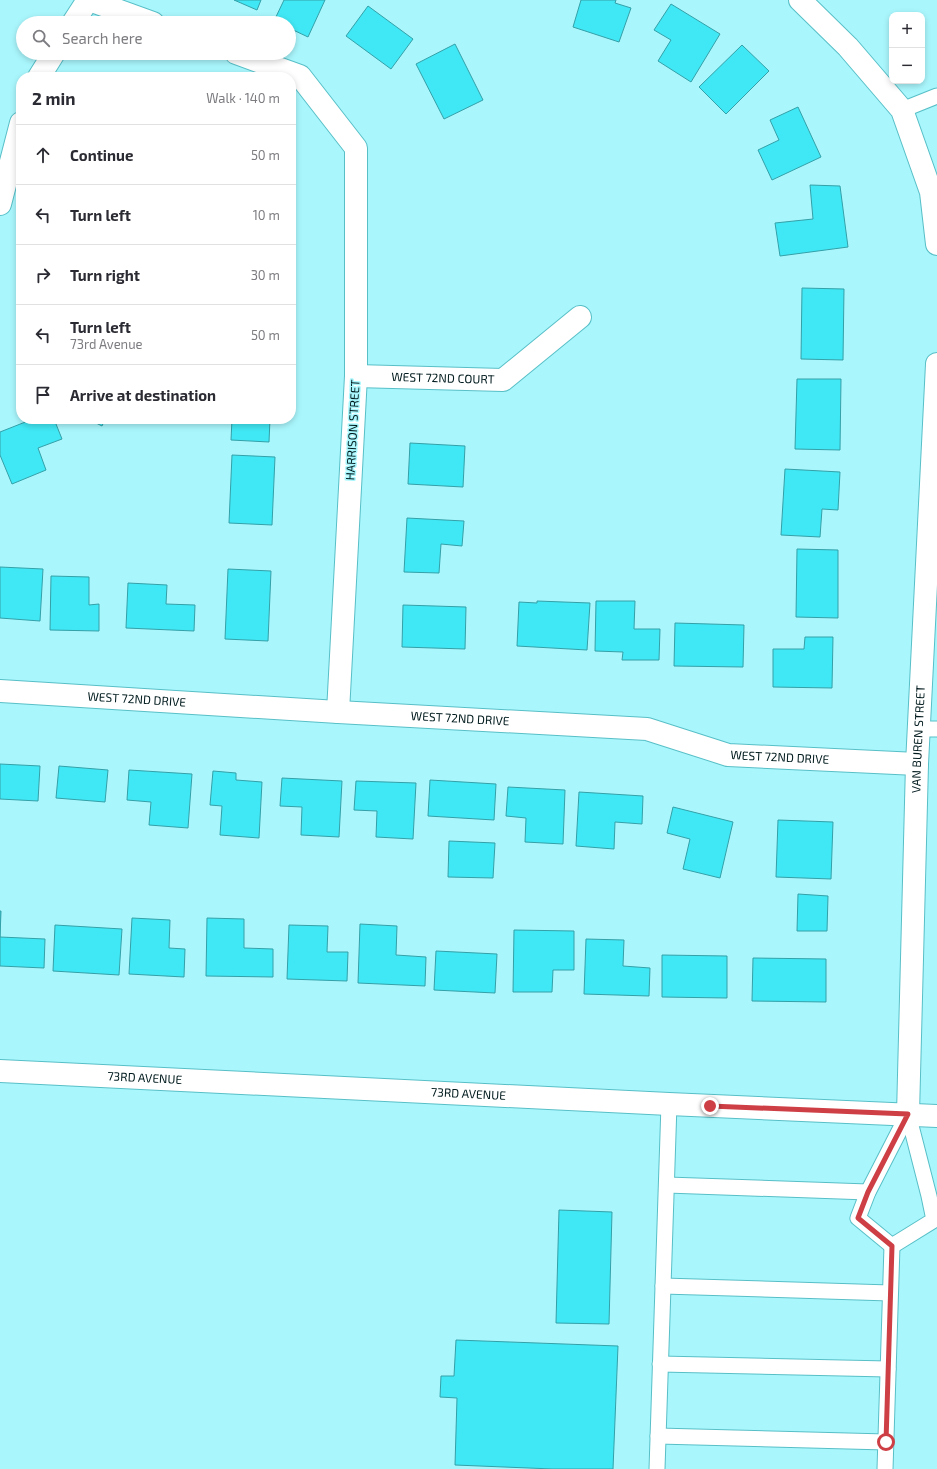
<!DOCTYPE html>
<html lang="en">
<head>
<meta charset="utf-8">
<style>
	body { margin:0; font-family:"Exo 2",sans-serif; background:#f7f7f7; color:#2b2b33 }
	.controls { position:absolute; right:12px; top:12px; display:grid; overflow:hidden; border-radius:8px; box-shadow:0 2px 6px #0003 }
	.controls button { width:36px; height:36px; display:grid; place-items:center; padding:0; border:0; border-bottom:1px solid #e1e1e2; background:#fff; color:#2b2b33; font:20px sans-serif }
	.stop { position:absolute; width:12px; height:12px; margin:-9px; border:3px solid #ce3e45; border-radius:50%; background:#fff }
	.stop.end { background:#ce3e45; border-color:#fff; box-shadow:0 1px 4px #0008 }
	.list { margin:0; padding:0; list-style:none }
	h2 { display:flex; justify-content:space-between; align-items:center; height:52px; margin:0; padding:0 16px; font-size:17px }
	h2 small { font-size:13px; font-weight:400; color:#7c7c81 }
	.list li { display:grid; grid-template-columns:26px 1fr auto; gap:12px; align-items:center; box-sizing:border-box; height:60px; padding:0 16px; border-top:1px solid #e1e1e2 }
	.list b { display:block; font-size:15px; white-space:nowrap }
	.list p { margin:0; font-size:13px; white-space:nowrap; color:#7c7c81 }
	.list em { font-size:13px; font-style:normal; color:#7c7c81 }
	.icon { flex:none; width:22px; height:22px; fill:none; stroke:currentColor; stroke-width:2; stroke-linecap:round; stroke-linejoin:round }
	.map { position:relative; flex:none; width:937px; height:1469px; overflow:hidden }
	.search { position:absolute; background:#fff; box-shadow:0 2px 6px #0003; left:16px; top:16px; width:280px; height:44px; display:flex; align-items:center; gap:10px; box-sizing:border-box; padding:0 14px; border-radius:22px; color:#7c7c81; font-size:15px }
	.panel { position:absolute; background:#fff; box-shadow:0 2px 6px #0003; left:16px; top:72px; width:280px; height:352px; border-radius:16px }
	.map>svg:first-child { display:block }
	.building { fill:#40e8f5; stroke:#34a0a8 }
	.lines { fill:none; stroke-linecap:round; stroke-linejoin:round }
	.lane-casing { stroke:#58bfc7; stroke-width:17 }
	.street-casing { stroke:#58bfc7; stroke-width:24 }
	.secondary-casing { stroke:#58bfc7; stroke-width:24 }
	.lane { stroke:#fff; stroke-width:15 }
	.street { stroke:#fff; stroke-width:22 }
	.secondary { stroke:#fff; stroke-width:22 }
	.route { stroke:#ce3e45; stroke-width:5 }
	.labels { text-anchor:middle; stroke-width:3; stroke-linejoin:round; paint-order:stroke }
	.street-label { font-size:12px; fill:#001a1d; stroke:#a9f7fd }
</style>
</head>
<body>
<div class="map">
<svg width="937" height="1469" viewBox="0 0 937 1469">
	<rect width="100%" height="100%" fill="#a9f7fd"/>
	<!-- building -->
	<g class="building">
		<polygon points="234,0 261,0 257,10"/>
		<polygon points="284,0 325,0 308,37 289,28 289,23 278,23 274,21"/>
		<polygon points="581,0 616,0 615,3 631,8 619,42 573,27"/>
		<polygon points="671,4 720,34 691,82 658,61 671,40 654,30"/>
		<polygon points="368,6 413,39 391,69 346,36"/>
		<polygon points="455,44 483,100 444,119 416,64"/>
		<polygon points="742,45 769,71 726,114 699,87"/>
		<polygon points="798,107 821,157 772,180 758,150 779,140 770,120"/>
		<polygon points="810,185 840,186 848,247 780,256 775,223 813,219"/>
		<polygon points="802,288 844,289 843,360 801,359"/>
		<polygon points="797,379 841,379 840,450 795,449"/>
		<polygon points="33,419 54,419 62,439 38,448 46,470 12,484 0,455 0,432"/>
		<polygon points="88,419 105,419 102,426"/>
		<polygon points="232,419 270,419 269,442 231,440"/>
		<polygon points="410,443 465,446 463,487 408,484"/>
		<polygon points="232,455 275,457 272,525 229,523"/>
		<polygon points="785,469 840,472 838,510 822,509 820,537 781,535"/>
		<polygon points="407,518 464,521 462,546 441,544 439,573 404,572"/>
		<polygon points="797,549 838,550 838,618 796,617"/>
		<polygon points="0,567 43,569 40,621 0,618"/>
		<polygon points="228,569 271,571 268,641 225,639"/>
		<polygon points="51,576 89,577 89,605 99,604 99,631 50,630"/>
		<polygon points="128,583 167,585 166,604 195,605 194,631 126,628"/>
		<polygon points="537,601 590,603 587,650 517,646 519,602 537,603"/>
		<polygon points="596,601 635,601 634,629 660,629 659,660 622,660 623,652 595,651"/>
		<polygon points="403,605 466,607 465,649 402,647"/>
		<polygon points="675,623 744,625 743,667 674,666"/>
		<polygon points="805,637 833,637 832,688 773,687 773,649 804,649"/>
		<polygon points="0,764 40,766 38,801 0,799"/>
		<polygon points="59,766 108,770 105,802 56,798"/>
		<polygon points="129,770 192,774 188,828 149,825 151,802 127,800"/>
		<polygon points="213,771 236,773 236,780 262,782 259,838 220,835 222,806 210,805"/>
		<polygon points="282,778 342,781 339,837 301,835 302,807 280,806"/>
		<polygon points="430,780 496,784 494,820 428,816"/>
		<polygon points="356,781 416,783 413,839 376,837 377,811 354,810"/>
		<polygon points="508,787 565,790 563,844 525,842 526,818 506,816"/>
		<polygon points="579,792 643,796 642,824 615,822 614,849 576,846"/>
		<polygon points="673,807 733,822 720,878 683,869 690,839 667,833"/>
		<polygon points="778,820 833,822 831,879 776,877"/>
		<polygon points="449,841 495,843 493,878 448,877"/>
		<polygon points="798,894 828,896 827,931 797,931"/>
		<polygon points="0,911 1,911 0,937 45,939 44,968 0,966"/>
		<polygon points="132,918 170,920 169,948 185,949 184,977 129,974"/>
		<polygon points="207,918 244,919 244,948 273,949 273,977 206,976"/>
		<polygon points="360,924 397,926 396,955 426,957 425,986 358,983"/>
		<polygon points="55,925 122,929 119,975 53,971"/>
		<polygon points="289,925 328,926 327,952 348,952 347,981 287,979"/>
		<polygon points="514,930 574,931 574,970 553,970 552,992 513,992"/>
		<polygon points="586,939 624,940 623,966 650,968 649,996 584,994"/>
		<polygon points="436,951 497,954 495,993 434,990"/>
		<polygon points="662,955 727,956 727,998 662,997"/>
		<polygon points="753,958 826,959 826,1002 752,1001"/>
		<polygon points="559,1210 612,1212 609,1324 556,1323"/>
		<polygon points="456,1340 618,1346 613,1469 553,1469 455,1465 457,1398 440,1397 441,1376 454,1376"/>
	</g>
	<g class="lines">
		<!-- lane casing -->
		<g class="lane-casing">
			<g id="lane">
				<polyline points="902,110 937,96"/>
				<polyline points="919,729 937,729"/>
				<polyline points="667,1185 868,1192"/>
				<polyline points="892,1246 858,1218 868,1192 908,1114"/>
				<polyline points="892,1246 934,1220 929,1196 908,1114"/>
				<polyline points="663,1286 890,1293"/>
				<polyline points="660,1364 888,1369"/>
				<polyline points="658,1436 886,1442"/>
				<polyline points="657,1469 669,1104"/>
				<polyline points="885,1469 892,1246"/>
			</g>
		</g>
		<!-- street casing -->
		<g class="street-casing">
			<g id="street">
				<polyline points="89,0 153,23"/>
				<polyline points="800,0 848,47 902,110 931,192 937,244"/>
				<polyline points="73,23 88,0"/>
				<polyline points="236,53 300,76 356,148 356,376 338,712"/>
				<polyline points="39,77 54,53"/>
				<polyline points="0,204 21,123"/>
				<path id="s1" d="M356,376L503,380L580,317"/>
				<path id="s2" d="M0,691L338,712L647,729L728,755L917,764"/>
				<path id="s3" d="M908,1114L917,764L937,364"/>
			</g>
		</g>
		<!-- secondary casing -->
		<g class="secondary-casing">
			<g id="secondary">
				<path id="s4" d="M0,1071L669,1104L937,1116"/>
			</g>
		</g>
		<!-- lane -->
		<use href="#lane" class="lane"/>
		<!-- street -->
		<use href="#street" class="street"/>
		<!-- secondary -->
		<use href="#secondary" class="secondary"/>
	</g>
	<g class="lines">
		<!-- route -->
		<polyline class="route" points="710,1106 908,1114 868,1192 858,1218 892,1246 886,1442"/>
	</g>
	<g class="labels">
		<!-- street labels -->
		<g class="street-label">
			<text dy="4" stroke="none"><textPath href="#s1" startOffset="87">WEST 72ND COURT</textPath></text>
			<text transform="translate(353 430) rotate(-87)" y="4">HARRISON STREET</text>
			<text dy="4" stroke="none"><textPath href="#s2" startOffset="137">WEST 72ND DRIVE</textPath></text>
			<text dy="4" stroke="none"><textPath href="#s2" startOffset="461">WEST 72ND DRIVE</textPath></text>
			<text dy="4" stroke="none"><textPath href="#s3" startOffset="375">VAN BUREN STREET</textPath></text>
			<text dy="4" stroke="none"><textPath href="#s2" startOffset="785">WEST 72ND DRIVE</textPath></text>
			<text dy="4" stroke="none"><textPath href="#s4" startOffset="145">73RD AVENUE</textPath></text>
			<text dy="4" stroke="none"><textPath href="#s4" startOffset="469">73RD AVENUE</textPath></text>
		</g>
	</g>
</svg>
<div class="controls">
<button>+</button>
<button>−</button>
</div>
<div class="stop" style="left:886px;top:1442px"></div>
<div class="stop end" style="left:710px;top:1106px"></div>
<div class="search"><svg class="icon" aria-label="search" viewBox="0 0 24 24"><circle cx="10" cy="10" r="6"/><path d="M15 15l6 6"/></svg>Search here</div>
<section class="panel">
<h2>2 min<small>Walk · 140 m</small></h2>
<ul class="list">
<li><svg class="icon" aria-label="ahead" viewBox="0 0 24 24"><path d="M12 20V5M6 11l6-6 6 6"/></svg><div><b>Continue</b></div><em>50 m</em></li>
<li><svg class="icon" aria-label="left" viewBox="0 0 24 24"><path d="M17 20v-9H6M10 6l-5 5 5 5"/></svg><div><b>Turn left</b></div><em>10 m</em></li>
<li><svg class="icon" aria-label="right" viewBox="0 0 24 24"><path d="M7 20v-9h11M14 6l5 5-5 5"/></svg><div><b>Turn right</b></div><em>30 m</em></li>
<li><svg class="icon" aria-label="left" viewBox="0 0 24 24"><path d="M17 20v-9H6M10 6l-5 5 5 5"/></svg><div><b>Turn left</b><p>73rd Avenue</p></div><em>50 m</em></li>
<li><svg class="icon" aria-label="arrive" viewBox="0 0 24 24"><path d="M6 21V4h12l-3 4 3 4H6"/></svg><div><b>Arrive at destination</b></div></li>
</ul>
</section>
</div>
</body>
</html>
